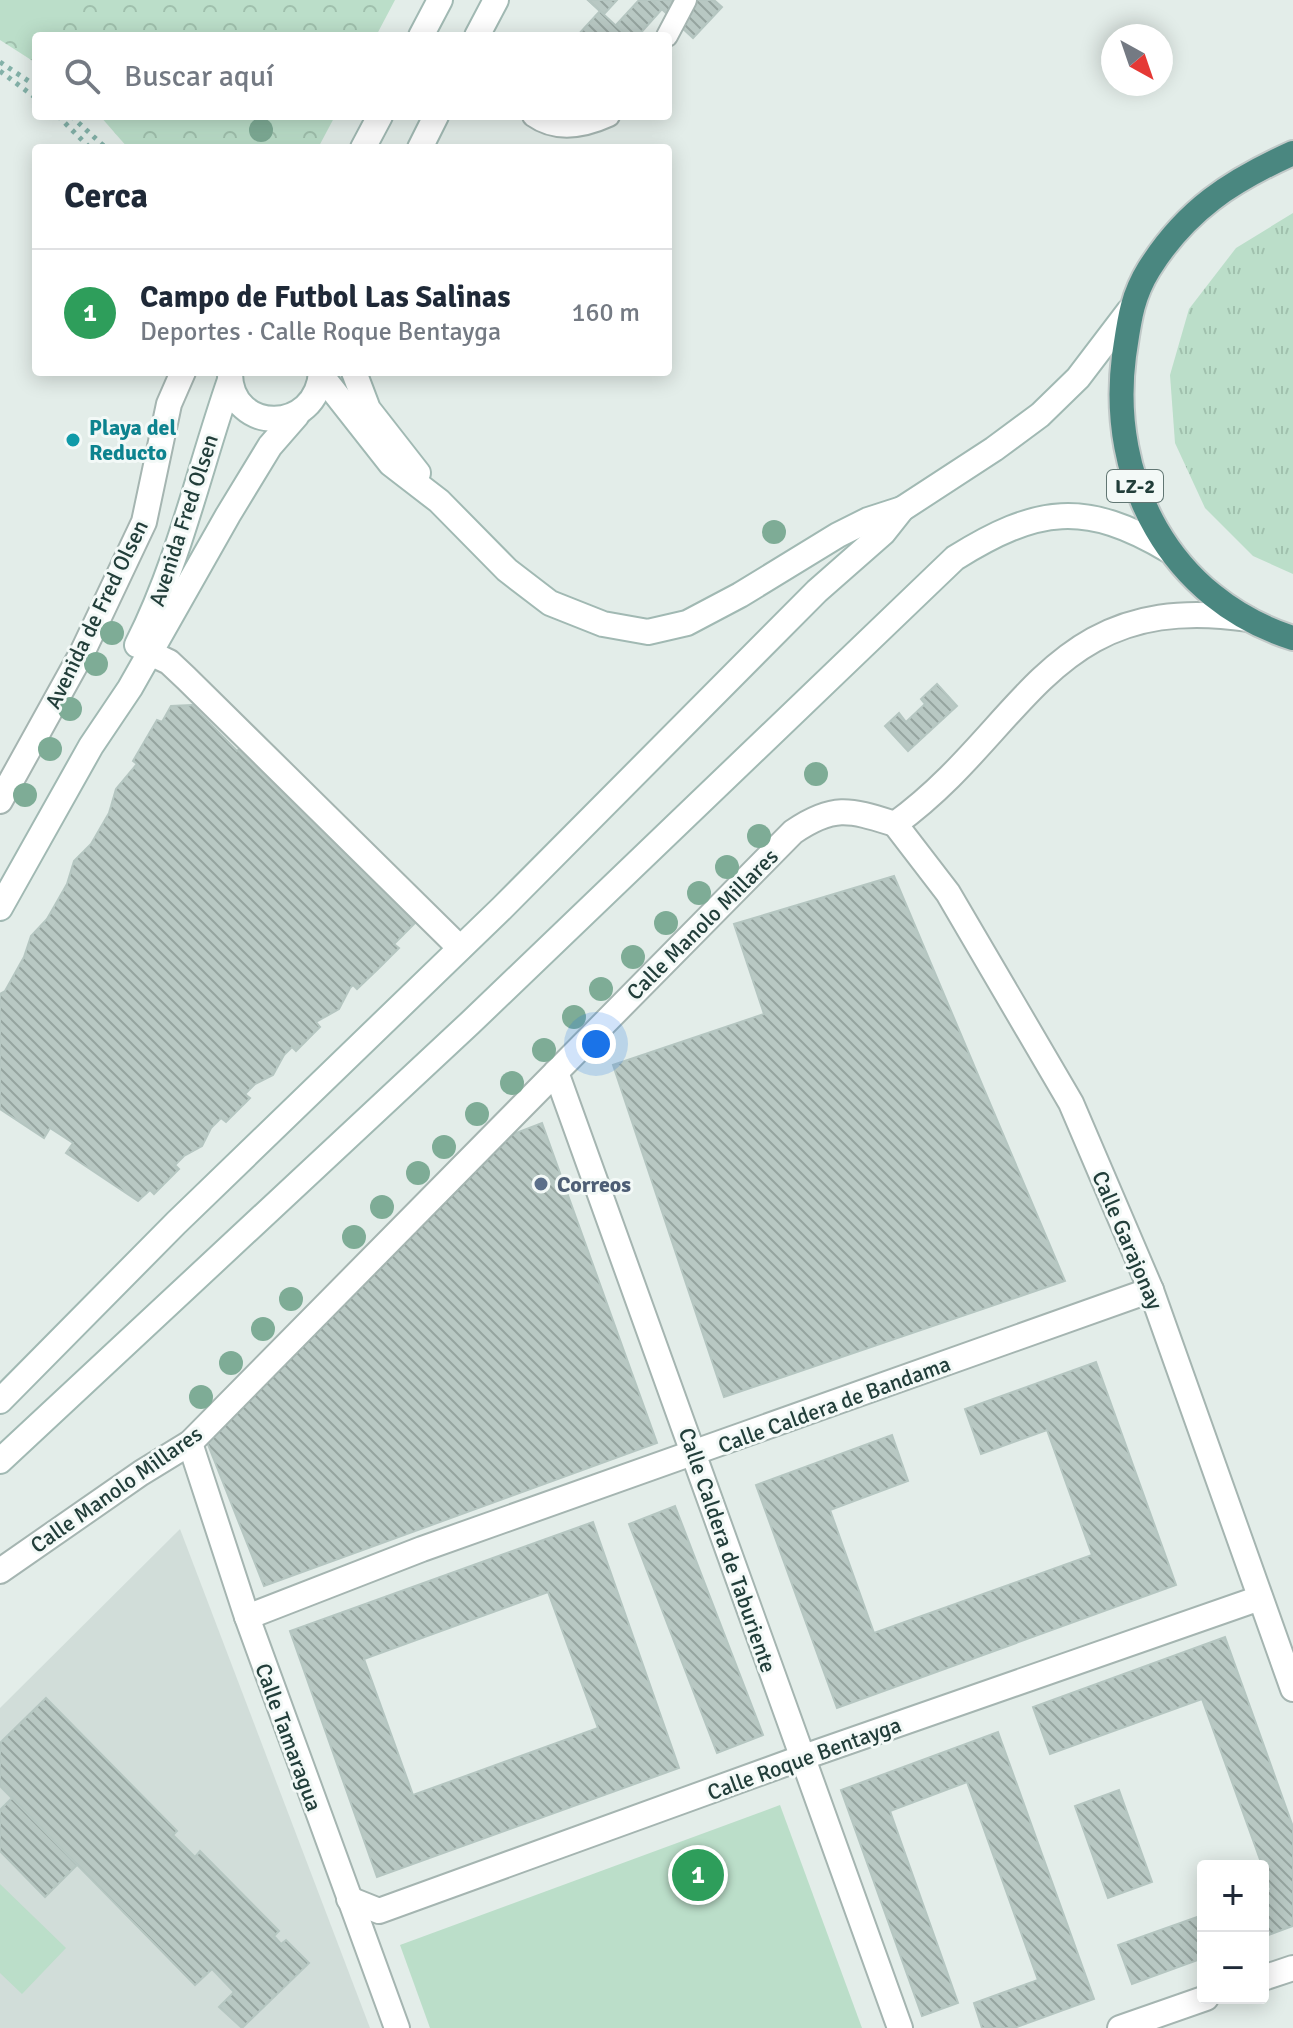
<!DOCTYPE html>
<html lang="es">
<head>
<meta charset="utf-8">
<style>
	body { margin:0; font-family:Signika,sans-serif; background:#f2f2f3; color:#1f2937 }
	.controls { position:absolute; right:24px; bottom:24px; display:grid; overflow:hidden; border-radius:8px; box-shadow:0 4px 20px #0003 }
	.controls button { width:72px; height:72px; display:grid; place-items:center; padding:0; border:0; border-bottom:2px solid #e0e1e3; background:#fff; color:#1f2937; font:40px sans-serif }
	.compass { position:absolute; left:1101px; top:24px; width:72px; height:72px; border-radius:50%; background:#fff; box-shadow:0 4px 20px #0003; rotate:140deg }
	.you { position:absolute; left:596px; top:1044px; width:28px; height:28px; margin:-20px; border:6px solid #fff; border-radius:50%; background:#1a73e8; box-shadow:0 0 0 12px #1a73e833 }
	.badge { display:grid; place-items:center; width:52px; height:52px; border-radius:50%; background:#d93025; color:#fff; font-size:26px; font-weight:700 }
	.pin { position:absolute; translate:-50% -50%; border:4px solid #fff; box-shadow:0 2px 8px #0006 }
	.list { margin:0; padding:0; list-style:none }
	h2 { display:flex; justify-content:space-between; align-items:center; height:104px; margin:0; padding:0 32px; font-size:34px }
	h2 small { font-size:26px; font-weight:400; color:#747a83 }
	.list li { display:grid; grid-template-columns:52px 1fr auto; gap:24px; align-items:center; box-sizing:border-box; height:128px; padding:0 32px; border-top:2px solid #e0e1e3 }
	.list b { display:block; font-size:30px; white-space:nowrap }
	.list p { margin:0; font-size:26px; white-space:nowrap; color:#747a83 }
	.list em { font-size:26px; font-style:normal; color:#747a83 }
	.icon { flex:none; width:44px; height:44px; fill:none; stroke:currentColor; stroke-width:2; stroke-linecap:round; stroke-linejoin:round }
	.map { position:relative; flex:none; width:1293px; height:2028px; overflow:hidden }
	.search { position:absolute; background:#fff; box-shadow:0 4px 20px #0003; left:32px; top:32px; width:640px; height:88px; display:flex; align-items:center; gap:20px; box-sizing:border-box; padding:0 28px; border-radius:8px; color:#747a83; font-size:30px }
	.panel { position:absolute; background:#fff; box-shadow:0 4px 20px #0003; left:32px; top:144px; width:640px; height:232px; border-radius:8px }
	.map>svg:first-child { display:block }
	.built { fill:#d1ddd9 }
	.grass { fill:url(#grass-tufts) }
	.park { fill:url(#park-crowns) }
	.pitch { fill:#bbdec9 }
	.building { fill:url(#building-back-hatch); stroke:#b5c6c1; stroke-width:2; fill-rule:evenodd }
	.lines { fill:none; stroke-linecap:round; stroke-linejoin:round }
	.service-casing { stroke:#a5b5b1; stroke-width:24 }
	.pedestrian-casing { stroke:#a5b5b1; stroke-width:28 }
	.minor-casing { stroke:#a5b5b1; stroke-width:28 }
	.tertiary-casing { stroke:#a5b5b1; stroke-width:28 }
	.secondary-casing { stroke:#a1b9b3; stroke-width:28 }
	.trunk-casing { stroke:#c1c9c8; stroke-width:28 }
	.path { stroke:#83b1a8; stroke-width:5; stroke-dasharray:4 6; stroke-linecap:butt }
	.service { stroke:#fff; stroke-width:20 }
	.pedestrian { stroke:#fff; stroke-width:24 }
	.minor { stroke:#fff; stroke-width:24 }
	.tertiary { stroke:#fff; stroke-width:24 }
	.secondary { stroke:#fff; stroke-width:24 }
	.trunk { stroke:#4a8780; stroke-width:24 }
	.tree { fill:#7eac96 }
	.culture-dot { fill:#0f9aa8; stroke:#f3f9f7; stroke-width:3 }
	.service-dot { fill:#5c6f8a; stroke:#f3f9f7; stroke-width:3 }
	.labels { text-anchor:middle; stroke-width:6; stroke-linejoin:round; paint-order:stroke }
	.shield { fill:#f3f9f7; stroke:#617673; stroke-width:2 }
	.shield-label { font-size:20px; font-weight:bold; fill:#223e3a }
	.culture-label { font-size:22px; font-weight:bold; fill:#0d838f; stroke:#f3f9f7; text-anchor:start }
	.street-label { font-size:22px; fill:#223e3a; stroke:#f3f9f7 }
	.service-label { font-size:22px; font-weight:bold; fill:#4e5e75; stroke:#f3f9f7; text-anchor:start }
</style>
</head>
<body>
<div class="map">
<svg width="1293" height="2028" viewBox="0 0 1293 2028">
	<defs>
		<pattern id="grass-tufts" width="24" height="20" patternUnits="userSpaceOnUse" patternTransform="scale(2)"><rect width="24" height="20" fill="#bbdec9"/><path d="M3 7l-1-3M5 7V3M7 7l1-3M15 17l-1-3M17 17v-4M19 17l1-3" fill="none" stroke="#a0c0ad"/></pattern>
		<pattern id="park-crowns" width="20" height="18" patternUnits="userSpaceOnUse" patternTransform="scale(2)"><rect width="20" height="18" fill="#bbdec9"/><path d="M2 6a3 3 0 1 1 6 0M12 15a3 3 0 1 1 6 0" fill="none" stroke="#a0c0ad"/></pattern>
		<pattern id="building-back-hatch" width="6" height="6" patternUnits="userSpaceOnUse" patternTransform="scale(2)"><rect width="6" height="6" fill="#b8c8c3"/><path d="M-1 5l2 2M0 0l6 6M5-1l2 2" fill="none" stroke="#95a49f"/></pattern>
	</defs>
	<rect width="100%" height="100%" fill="#e3ede9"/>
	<!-- built -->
	<polygon class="built" points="180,1529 370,2028 0,2028 0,1708"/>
	<!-- grass -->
	<polygon class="grass" points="1293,213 1293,574 1253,556 1205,508 1175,443 1170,375 1189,309 1236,248"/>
	<!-- park -->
	<g class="park">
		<polygon points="0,0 395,0 376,36 36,36 36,63 0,40"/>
		<polygon points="100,116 335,116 318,148 128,148"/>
	</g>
	<!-- pitch -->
	<g class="pitch">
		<polygon points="0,0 76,0 57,36 36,36 36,46 0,28"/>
		<polygon points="780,1805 862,2028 430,2028 400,1945"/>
		<polygon points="0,1884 66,1948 22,1994 0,1973"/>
	</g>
	<!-- building -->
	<g class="building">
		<polygon points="588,0 616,0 603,14"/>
		<polygon points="588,0 617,0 604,14"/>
		<polygon points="639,0 652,0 662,9 638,36 628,36 616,25"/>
		<polygon points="652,0 714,0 722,7 693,38"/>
		<polygon points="600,11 627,36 577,36"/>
		<polygon points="937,684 957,706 908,751 885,726 899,713 906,722 925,704 921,699"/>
		<polygon points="192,705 237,751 242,747 416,922 394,944 399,948 378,969 357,989 353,985 350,988 339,1009 316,1022 320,1027 296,1051 292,1047 284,1055 273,1075 255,1084 245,1094 250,1098 226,1122 221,1118 211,1128 202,1146 184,1156 175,1165 179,1169 154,1194 150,1190 138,1201 66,1153 73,1143 50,1128 44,1138 0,1109 0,994 5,991 24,957 31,936 47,919 67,884 74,861 91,844 109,813 116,789 137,764 133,761 157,720 162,722 171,706"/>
		<polygon points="894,876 1065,1281 724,1397 613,1065 764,1014 734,924"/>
		<polygon points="542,1123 657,1443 264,1586 207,1442 490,1143"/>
		<polygon points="1096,1362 1176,1585 837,1708 756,1485 892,1435 908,1481 830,1510 874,1633 1092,1555 1047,1430 981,1454 965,1409"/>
		<polygon points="675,1506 763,1735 717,1753 629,1524"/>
		<path d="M593,1522L679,1768L377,1877L290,1631ZM548,1592L598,1728L413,1795L364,1659Z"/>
		<polygon points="1225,1637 1293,1827 1293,1926 1263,1937 1263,1893 1271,1890 1202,1699 1050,1754 1033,1707"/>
		<polygon points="46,1698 177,1831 173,1835 195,1857 200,1851 279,1931 274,1936 281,1944 286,1940 309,1963 242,2028 219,2007 234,1992 212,1969 195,1985 0,1786 0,1743"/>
		<polygon points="998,1732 1094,1999 1014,2028 982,2028 974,2003 1038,1980 967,1782 890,1811 958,2003 922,2016 841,1790"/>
		<polygon points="1119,1790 1152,1882 1108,1898 1075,1806"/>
		<polygon points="12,1798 77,1865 45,1897 0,1851 0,1810"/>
		<polygon points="1203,1915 1203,1958 1132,1984 1118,1945"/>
	</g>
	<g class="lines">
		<!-- service casing -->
		<g class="service-casing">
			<g id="service">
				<polyline points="667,36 686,0"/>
				<path d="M533,116C557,133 585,127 609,116"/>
			</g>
		</g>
		<!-- pedestrian casing -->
		<g class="pedestrian-casing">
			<g id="pedestrian">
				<polyline points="150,653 169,662 186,678 460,948"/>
				<polyline points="0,801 82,653 144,522 169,404 183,372"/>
			</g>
		</g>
		<!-- minor casing -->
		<g class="minor-casing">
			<g id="minor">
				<polyline points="556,1072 900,2028"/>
				<polyline points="190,1443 247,1617 397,2028"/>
				<polyline points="247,1617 422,1549 1151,1290"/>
				<polyline points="349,1899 379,1911 801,1758 1260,1598"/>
				<polyline points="1263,1978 1293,1968"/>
				<polyline points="1120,2028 1206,1998"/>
			</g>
		</g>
		<!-- tertiary casing -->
		<g class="tertiary-casing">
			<g id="tertiary">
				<polyline points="895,824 948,893 1071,1103 1151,1290 1293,1689"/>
				<path d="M895,824C1026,729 1050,589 1248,619"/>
				<path d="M0,1571L141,1473L190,1443L793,832C834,804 850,810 895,824"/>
			</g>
		</g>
		<!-- secondary casing -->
		<g class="secondary-casing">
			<g id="secondary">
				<polyline points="421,36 440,0"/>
				<polyline points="477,36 496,0"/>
				<polyline points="363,148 380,116"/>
				<polyline points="420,148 436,116"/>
				<polyline points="354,372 368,409 418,473"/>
				<path d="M230,374C231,434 317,434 321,372"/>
				<polyline points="321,375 391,464 439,501 507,570 550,603 603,624 648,632 687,623 740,595 838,535 868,520 902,509"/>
				<path d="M137,645C180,560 199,469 230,380"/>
				<polyline points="0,908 91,746 130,688 228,515 270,446 297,415"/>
				<polyline points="0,1401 176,1223 502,908 817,591 883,533 902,509 994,449 1040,415 1078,378 1129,311"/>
				<path d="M0,1461L470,1023L955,558C1037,507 1085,500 1170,551"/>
			</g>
		</g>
		<!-- trunk casing -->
		<g class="trunk-casing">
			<path id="trunk" d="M1293,153C1231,181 1186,210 1149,269C1131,298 1129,323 1124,356C1108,480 1170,599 1293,638"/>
		</g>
		<!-- path -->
		<g class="path">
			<polyline points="0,62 36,86"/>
			<polyline points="0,71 36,98"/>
			<polyline points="58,116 90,148"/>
			<polyline points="71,116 106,148"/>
		</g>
		<!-- service -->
		<use href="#service" class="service"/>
		<!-- pedestrian -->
		<use href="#pedestrian" class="pedestrian"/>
		<!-- minor -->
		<use href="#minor" class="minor"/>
		<!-- tertiary -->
		<use href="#tertiary" class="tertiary"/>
		<!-- secondary -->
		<use href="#secondary" class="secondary"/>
		<!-- trunk -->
		<use href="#trunk" class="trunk"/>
	</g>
	<!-- trees -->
	<g class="tree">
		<circle cx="261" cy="130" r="12"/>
		<circle cx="774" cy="532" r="12"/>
		<circle cx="112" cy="633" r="12"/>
		<circle cx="96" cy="664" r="12"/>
		<circle cx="70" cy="709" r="12"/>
		<circle cx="50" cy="749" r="12"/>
		<circle cx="816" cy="774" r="12"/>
		<circle cx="25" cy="795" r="12"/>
		<circle cx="759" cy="836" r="12"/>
		<circle cx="727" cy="867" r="12"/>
		<circle cx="699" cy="893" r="12"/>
		<circle cx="666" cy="923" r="12"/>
		<circle cx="633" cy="957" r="12"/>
		<circle cx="601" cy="989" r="12"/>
		<circle cx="574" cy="1017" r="12"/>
		<circle cx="544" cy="1050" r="12"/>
		<circle cx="512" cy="1083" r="12"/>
		<circle cx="477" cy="1114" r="12"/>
		<circle cx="444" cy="1147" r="12"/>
		<circle cx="418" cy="1173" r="12"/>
		<circle cx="382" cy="1207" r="12"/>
		<circle cx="354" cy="1237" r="12"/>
		<circle cx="291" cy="1299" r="12"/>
		<circle cx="263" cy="1329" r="12"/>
		<circle cx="231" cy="1363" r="12"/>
		<circle cx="201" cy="1397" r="12"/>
	</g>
	<!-- markers -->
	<circle class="culture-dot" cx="73" cy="440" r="8"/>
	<circle class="service-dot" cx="541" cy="1184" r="8"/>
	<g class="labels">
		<!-- shield labels -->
		<rect class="shield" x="1107" y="470" width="56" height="32" rx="6"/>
		<g class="shield-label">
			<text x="1135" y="493">LZ-2</text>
		</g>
		<!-- culture labels -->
		<g class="culture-label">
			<text x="89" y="435">Playa del<tspan x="89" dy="25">Reducto</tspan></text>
		</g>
		<!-- street labels -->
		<g class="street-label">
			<text transform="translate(183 520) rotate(-72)" y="8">Avenida Fred Olsen</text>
			<text transform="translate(96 614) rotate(-64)" y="8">Avenida de Fred Olsen</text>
			<text transform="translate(702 924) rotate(-45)" y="8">Calle Manolo Millares</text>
			<text transform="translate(1128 1240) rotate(67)" y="8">Calle Garajonay</text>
			<text transform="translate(834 1404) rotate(-20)" y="8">Calle Caldera de Bandama</text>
			<text transform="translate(116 1489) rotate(-35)" y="8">Calle Manolo Millares</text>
			<text transform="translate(728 1550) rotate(71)" y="8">Calle Caldera de Taburiente</text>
			<text transform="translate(289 1737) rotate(70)" y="8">Calle Tamaragua</text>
			<text transform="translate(804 1758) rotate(-20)" y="8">Calle Roque Bentayga</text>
		</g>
		<!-- service labels -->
		<g class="service-label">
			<text x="557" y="1192">Correos</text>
		</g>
	</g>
</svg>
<div class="controls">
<button>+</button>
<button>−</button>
</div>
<svg class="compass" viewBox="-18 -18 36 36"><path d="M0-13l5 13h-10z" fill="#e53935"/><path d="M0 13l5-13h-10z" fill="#747a83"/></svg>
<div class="you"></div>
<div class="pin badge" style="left:698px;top:1875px;background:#2e9e5b">1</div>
<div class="search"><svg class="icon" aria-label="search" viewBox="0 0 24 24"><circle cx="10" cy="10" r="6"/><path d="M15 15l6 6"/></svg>Buscar aquí</div>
<section class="panel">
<h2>Cerca<small></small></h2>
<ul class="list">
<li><span class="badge" style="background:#2e9e5b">1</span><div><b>Campo de Futbol Las Salinas</b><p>Deportes · Calle Roque Bentayga</p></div><em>160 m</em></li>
</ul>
</section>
</div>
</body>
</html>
